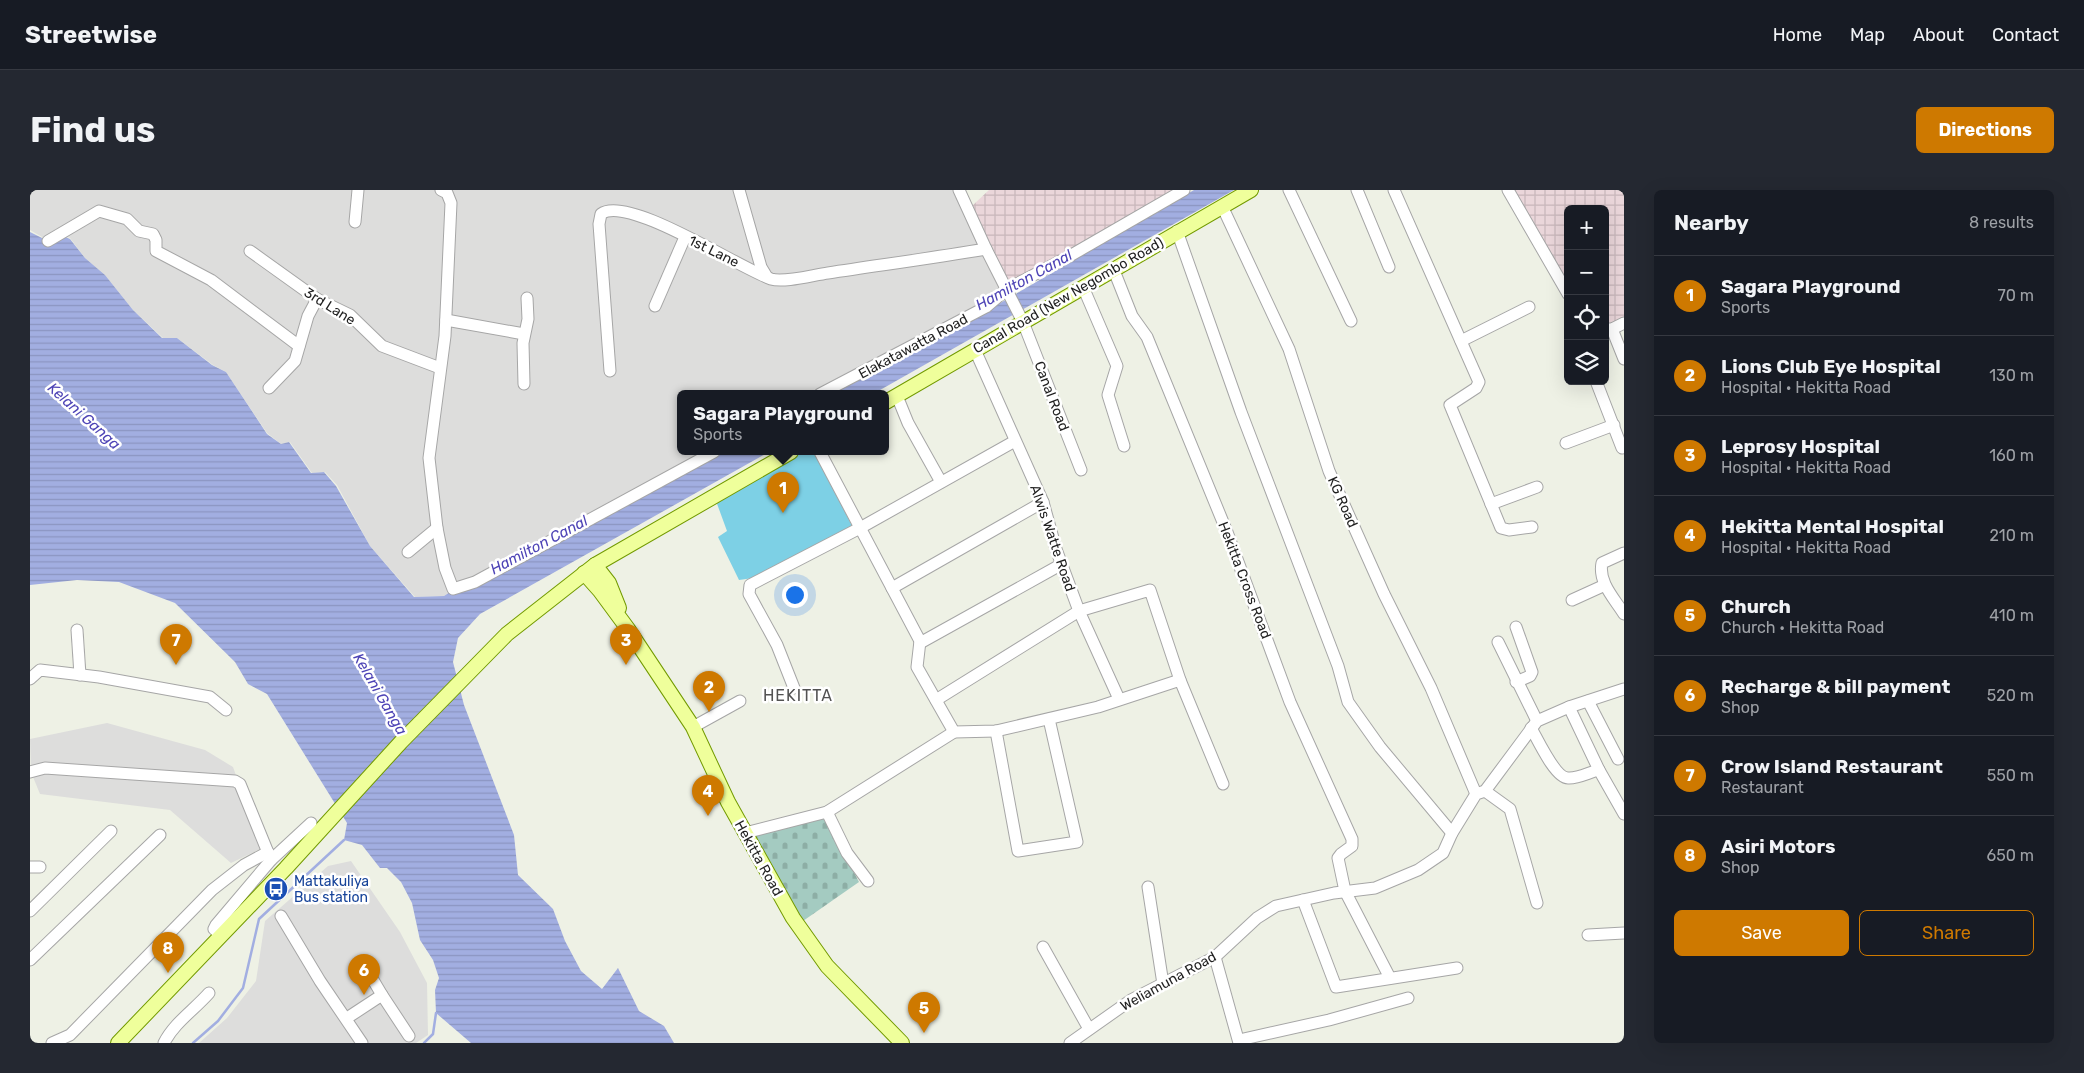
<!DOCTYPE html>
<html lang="en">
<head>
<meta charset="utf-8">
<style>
	body { margin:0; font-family:Rubik,sans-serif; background:#242831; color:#f1f3f6 }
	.controls { position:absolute; right:15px; top:15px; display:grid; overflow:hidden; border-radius:8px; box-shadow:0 5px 20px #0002 }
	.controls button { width:45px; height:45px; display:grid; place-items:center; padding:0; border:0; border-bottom:1px solid #363941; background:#171b24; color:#f1f3f6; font:25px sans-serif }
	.you { position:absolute; left:764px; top:404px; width:18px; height:18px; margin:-12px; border:4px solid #fff; border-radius:50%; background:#1a73e8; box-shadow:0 0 0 8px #1a73e833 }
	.badge { display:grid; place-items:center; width:32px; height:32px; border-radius:50%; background:#ce7900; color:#fff; font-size:16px; font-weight:700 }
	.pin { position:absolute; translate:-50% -41px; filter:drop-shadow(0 1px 2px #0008) }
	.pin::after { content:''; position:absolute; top:26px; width:18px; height:15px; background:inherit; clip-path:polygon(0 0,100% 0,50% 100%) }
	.popup { position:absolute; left:647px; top:200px; width:212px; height:65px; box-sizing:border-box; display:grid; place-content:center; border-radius:8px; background:#171b24; filter:drop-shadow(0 1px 4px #0005); font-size:16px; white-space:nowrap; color:#9ea1a6 }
	.popup b { font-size:19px; color:#f1f3f6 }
	.popup::after { content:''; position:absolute; left:50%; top:100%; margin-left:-10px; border:10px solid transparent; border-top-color:#171b24 }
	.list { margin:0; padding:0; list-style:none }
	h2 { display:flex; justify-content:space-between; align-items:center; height:65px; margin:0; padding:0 20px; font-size:21px }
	h2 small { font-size:16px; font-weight:400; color:#9ea1a6 }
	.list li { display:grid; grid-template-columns:32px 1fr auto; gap:15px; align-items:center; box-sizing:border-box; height:80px; padding:0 20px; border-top:1px solid #363941 }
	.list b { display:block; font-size:19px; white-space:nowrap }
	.list p { margin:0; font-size:16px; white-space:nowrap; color:#9ea1a6 }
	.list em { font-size:16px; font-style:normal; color:#9ea1a6 }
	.actions { display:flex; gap:10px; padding:15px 20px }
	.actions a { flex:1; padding:11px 0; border:1px solid #ce7900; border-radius:8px; text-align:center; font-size:18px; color:#ce7900 }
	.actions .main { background:#ce7900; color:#fff }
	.icon { flex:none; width:28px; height:28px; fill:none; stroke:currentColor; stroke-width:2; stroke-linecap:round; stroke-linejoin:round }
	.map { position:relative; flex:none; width:1594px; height:853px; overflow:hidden; border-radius:8px }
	header { display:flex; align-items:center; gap:30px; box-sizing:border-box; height:70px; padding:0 25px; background:#171b24; border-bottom:1px solid #363941 }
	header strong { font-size:24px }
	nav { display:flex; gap:28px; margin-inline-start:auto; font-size:18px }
	.intro { display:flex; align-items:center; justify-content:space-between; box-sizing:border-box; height:120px; padding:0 30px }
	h1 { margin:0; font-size:35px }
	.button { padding:12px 22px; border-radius:8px; background:#ce7900; color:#fff; font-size:18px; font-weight:700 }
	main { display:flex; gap:30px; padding:0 30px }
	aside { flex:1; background:#171b24; border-radius:8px; box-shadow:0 5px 20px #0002 }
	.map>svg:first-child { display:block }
	.residential { fill:#dddddc }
	.industrial { fill:url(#industrial-grid) }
	.cemetery { fill:url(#cemetery-stones) }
	.pitch { fill:#7dd0e5 }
	.water { fill:url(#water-rules) }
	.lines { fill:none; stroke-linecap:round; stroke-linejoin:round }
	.stream { stroke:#a2aee1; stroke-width:2.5 }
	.minor-casing { stroke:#a6a6a6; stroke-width:13 }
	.major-casing { stroke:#729a00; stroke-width:16 }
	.minor { stroke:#fff; stroke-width:11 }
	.major { stroke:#efff9b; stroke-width:14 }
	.labels { text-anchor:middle; stroke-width:5; stroke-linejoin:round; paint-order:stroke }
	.street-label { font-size:14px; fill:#1f1f1f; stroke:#fff }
	.transit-label { font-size:14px; fill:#164399; stroke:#fff; text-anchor:start }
	.water-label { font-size:15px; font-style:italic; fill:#4e44b6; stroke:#fff }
	.quarter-label { font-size:16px; letter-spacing:1px; fill:#525252; stroke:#fff }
</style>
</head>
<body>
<header>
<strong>Streetwise</strong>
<nav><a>Home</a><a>Map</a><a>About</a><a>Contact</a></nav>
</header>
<div class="intro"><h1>Find us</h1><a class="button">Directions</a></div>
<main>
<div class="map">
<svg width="1594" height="853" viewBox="0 0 1594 853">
	<defs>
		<pattern id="industrial-grid" width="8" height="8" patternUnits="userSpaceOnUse" patternTransform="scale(1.25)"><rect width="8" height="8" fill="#ead6da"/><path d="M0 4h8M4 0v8" fill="none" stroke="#c8b7bb"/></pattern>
		<pattern id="cemetery-stones" width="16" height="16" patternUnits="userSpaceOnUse" patternTransform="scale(1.25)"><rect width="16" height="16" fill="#a4cbc1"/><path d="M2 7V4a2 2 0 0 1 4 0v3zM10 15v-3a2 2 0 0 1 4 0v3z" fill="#8daea5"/></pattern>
		<pattern id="water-rules" width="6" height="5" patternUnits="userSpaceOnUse" patternTransform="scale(1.25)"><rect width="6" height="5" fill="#a2aee1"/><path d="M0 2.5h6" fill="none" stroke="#8b95c1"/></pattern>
	</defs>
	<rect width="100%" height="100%" fill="#eef1e5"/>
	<!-- residential -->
	<g class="residential">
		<polygon points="0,0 926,0 973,97 954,114 782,204 650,204 650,262 676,262 432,394 414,406 385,407 340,356 307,295 295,282 282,283 260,252 251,254 237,243 196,182 183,175 147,148 133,148 103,120 75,85 55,68 40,48 31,45 19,51 0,40"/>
		<polygon points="77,533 175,560 203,577 232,658 201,673 140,620 10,604 1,582 0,549"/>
		<polygon points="321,671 370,742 397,793 398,845 386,853 169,853 197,828 226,791 235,731 298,676"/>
	</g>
	<!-- industrial -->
	<g class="industrial">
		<polygon points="959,0 1149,0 980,94 942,16"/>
		<polygon points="1483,0 1594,0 1594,128 1575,136 1575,19 1538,19 1538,95"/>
	</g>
	<!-- cemetery -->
	<polygon class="cemetery" points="796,628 829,692 773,731 722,647"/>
	<!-- pitch -->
	<polygon class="pitch" points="771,262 786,262 822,336 723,388 709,390 688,347 697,341 686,311"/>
	<!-- water -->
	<g class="water">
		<polygon points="1164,0 1204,0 843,204 799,204 960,119"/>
		<polygon points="0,42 18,51 31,45 40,49 55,68 75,85 103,120 132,148 147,148 182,175 196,182 237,244 251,254 259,252 281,283 294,282 306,296 340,356 384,407 414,406 434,393 502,367 693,262 739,262 450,424 428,448 423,472 434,515 484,645 488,685 523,719 535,751 551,781 572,799 588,778 609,821 634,836 644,853 441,853 406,823 405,800 409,788 403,770 390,750 382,713 371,692 357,678 350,678 332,655 314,650 317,633 237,504 218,494 205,472 145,413 89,392 47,390 0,395"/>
	</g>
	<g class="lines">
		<!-- stream -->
		<g class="stream">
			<polyline points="163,853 188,831 213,798 229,729 314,650"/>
			<polyline points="394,853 403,844 406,823"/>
		</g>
		<!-- minor casing -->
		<g class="minor-casing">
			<g id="minor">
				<polyline points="411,0 417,3 421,13 415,146 399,268 407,338 415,378 423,399 445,392 684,262"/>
				<polyline points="709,0 731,77 737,87"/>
				<polyline points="929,0 956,59 993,132 1051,280"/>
				<polyline points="1259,0 1321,131"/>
				<polyline points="1327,0 1359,77"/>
				<polyline points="1364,0 1449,192 1446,198 1420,215 1471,338 1479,340 1502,337"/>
				<polyline points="1478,0 1538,104"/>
				<polyline points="1192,16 1259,159 1299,281 1354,404 1401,498 1446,604"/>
				<polyline points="325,32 328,0"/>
				<polyline points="1147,41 1211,222 1308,476 1318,512 1350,557 1422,643"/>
				<polyline points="18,51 69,21 97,29 109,41 123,44 126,50 126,61 181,90 269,156"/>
				<polyline points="220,61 287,109 320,125 352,156 410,178"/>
				<polyline points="1083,78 1102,126 1117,147 1197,342 1260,512 1322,649 1322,656 1311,664 1308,668 1315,701 1360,788"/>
				<polyline points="1053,97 1087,176 1078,205 1094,256"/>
				<polyline points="625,116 655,47"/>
				<polyline points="416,130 494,144"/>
				<polyline points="1575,139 1582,139 1594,133"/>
				<polyline points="1582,139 1594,169"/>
				<polyline points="1431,151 1499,117"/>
				<polyline points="945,160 1013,312 1026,359 1049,421 1089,509"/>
				<path d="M580,181L569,34L571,24C597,4 709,78 741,89C754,93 783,85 798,83C850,75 903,68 956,59"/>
				<polyline points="1566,191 1592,258"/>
				<polyline points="494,194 493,153 498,129 497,108"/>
				<polyline points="239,198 265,171 278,126 287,109"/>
				<polyline points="790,204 956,117 977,99 1038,67 1154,0"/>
				<polyline points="867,206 878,233 911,292"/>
				<polyline points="1536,253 1584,235"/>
				<polyline points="790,262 890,451 887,477 924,542 966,541 1068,517 1150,490 1193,594"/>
				<polyline points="1461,314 1507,297"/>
				<polyline points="378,362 407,338"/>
				<path d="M1594,363L1572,373C1568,392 1584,408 1594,424"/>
				<polyline points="862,398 1013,312"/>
				<polyline points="1542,410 1575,395"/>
				<polyline points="1486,437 1502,482 1500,486 1486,492"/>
				<polyline points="47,440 50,485"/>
				<polyline points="1468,452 1507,531"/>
				<polyline points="890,453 1032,374"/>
				<polyline points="0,489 10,480 69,487 180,507 196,520"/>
				<polyline points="764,498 747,455 719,404 720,395 830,338 985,251"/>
				<polyline points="906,510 1049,421 1120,400 1150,490"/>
				<polyline points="1558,511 1588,569"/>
				<polyline points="1539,517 1569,580 1594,624"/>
				<polyline points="663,537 710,511"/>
				<path d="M1501,538C1507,548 1525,588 1538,588C1547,589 1560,582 1569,580"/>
				<polyline points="966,541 988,661 1047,652 1019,529"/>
				<polyline points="0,582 15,578 205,591 210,594 241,670 186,735 184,739 190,745"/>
				<polyline points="1455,601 1480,619 1507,713"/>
				<polyline points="797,622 817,663 838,691"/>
				<polyline points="715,643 797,622 924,542"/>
				<polyline points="241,670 281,633"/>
				<polyline points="0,677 10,677"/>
				<polyline points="1118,697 1133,794"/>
				<polyline points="1273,710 1306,797 1427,778"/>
				<polyline points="0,721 81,641"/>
				<polyline points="251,726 290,791 332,853"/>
				<polyline points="1558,745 1594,743"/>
				<polyline points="1013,757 1059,839"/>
				<polyline points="1185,767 1209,853"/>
				<polyline points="0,770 130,645"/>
				<polyline points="333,773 352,805"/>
				<polyline points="317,828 352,805 379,846"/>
				<polyline points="1209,850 1299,830 1378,808"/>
				<polyline points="22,853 40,845 182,700 214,675 238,662"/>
				<path d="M134,853C144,833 164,820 179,803"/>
				<polyline points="1040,853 1101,810 1185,767 1227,728 1246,716 1304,703 1345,698 1388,680 1413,663 1422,643 1446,604 1455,601 1507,531 1539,517 1594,499"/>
			</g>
		</g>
		<!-- major casing -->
		<g class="major-casing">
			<g id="major">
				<polyline points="856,212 1221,0"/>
				<polyline points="565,375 579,393 589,418"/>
				<polyline points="554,383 570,401 598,439 663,537 698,612 763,728 797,776 872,853"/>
				<polyline points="88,853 256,678 371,552 477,444 565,375 761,262"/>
			</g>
		</g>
		<!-- minor -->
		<use href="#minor" class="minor"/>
		<!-- major -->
		<use href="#major" class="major"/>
	</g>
	<!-- icons -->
	<defs>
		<g id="bus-disc" transform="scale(1.25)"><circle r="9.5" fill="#1a4fb4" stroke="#fff"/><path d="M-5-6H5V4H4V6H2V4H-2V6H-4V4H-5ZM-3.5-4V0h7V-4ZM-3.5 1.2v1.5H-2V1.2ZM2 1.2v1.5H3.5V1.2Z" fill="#fff"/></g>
	</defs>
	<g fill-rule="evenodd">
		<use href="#bus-disc" x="246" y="699"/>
	</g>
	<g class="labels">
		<!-- street labels -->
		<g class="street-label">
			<text transform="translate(684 61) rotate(26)" y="5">1st Lane</text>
			<text transform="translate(1038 105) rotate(-30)" y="5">Canal Road (New Negombo Road)</text>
			<text transform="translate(300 116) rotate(32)" y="5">3rd Lane</text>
			<text transform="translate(883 156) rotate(-28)" y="5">Elakatawatta Road</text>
			<text transform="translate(1022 206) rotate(69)" y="5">Canal Road</text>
			<text transform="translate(1313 312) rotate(66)" y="5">KG Road</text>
			<text transform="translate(1023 348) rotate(71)" y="5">Alwis Watte Road</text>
			<text transform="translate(1215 390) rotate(69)" y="5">Hekitta Cross Road</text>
			<text transform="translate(729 668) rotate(61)" y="5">Hekitta Road</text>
			<text transform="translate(1138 791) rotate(-29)" y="5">Weliamuna Road</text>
		</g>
		<!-- transit labels -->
		<g class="transit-label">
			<text x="264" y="696">Mattakuliya<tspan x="264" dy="16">Bus station</tspan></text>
		</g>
		<!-- water labels -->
		<g class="water-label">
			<text transform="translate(994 90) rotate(-29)" y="5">Hamilton Canal</text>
			<text transform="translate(54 226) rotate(42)" y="5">Kelani Ganga</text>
			<text transform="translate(509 355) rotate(-28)" y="5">Hamilton Canal</text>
			<text transform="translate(350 504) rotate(60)" y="5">Kelani Ganga</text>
		</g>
		<!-- quarter labels -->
		<g class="quarter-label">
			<text x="768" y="511">HEKITTA</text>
		</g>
	</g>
</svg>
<div class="controls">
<button>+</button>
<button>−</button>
<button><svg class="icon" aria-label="locate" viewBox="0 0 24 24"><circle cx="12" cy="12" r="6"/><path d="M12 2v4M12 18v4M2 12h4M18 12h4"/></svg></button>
<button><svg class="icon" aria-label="layers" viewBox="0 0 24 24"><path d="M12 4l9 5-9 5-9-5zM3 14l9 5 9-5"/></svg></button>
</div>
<div class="you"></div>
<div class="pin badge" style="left:753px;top:323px">1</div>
<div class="popup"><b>Sagara Playground</b>Sports</div>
<div class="pin badge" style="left:679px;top:522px">2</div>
<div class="pin badge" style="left:596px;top:475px">3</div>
<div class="pin badge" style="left:678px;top:626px">4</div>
<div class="pin badge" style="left:894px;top:843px">5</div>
<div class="pin badge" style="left:334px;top:805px">6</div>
<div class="pin badge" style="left:146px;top:475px">7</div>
<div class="pin badge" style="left:138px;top:783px">8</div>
</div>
<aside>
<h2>Nearby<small>8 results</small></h2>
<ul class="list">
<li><span class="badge">1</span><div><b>Sagara Playground</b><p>Sports</p></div><em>70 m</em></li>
<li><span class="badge">2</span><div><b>Lions Club Eye Hospital</b><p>Hospital · Hekitta Road</p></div><em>130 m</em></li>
<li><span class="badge">3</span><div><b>Leprosy Hospital</b><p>Hospital · Hekitta Road</p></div><em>160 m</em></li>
<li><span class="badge">4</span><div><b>Hekitta Mental Hospital</b><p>Hospital · Hekitta Road</p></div><em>210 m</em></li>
<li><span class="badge">5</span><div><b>Church</b><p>Church · Hekitta Road</p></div><em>410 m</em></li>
<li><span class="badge">6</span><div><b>Recharge &amp; bill payment</b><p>Shop</p></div><em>520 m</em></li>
<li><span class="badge">7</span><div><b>Crow Island Restaurant</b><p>Restaurant</p></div><em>550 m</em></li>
<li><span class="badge">8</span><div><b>Asiri Motors</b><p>Shop</p></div><em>650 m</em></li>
</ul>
<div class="actions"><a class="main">Save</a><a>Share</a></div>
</aside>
</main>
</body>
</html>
